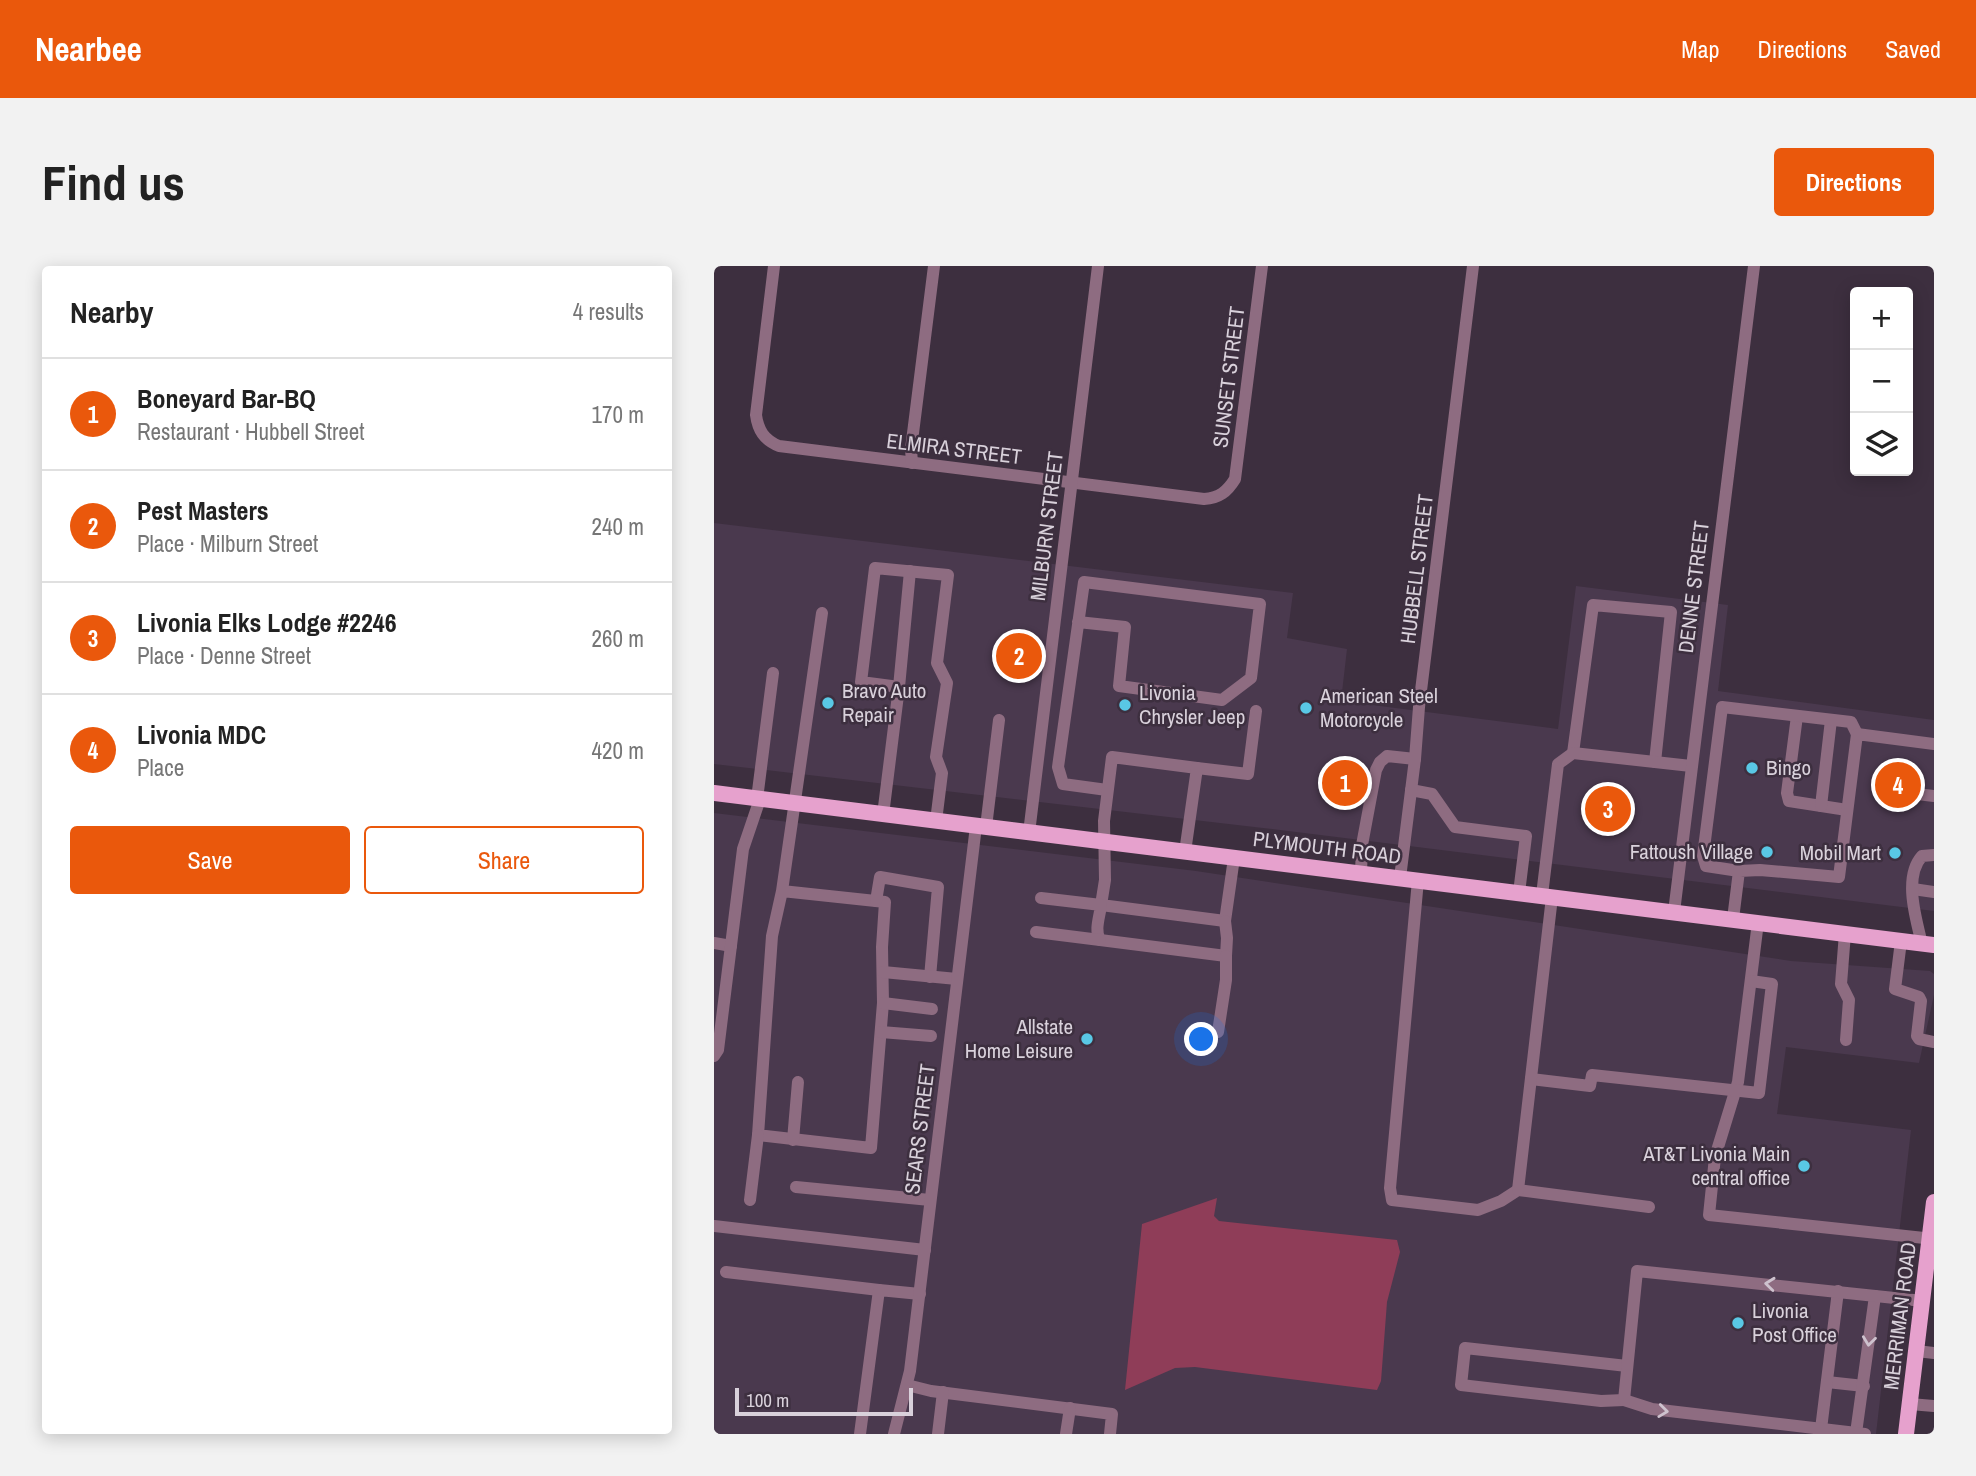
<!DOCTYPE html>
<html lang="en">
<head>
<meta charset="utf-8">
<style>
	body { margin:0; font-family:"Archivo Narrow",sans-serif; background:#f2f2f2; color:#222 }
	.controls { position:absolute; right:21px; top:21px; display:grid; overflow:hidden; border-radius:7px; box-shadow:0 4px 18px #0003 }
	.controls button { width:63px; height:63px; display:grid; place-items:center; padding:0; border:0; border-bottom:2px solid #e0e0e0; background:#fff; color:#222; font:35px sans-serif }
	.scale { position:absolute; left:21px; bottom:18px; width:178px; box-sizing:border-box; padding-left:7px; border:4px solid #d9d1db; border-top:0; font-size:19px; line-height:24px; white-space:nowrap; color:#d9d1db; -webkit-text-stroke:5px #3d2f3f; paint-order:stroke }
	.you { position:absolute; left:488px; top:774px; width:24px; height:24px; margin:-18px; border:5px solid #fff; border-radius:50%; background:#1a73e8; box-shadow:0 0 0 10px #1a73e833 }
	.badge { display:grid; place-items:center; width:46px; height:46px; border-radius:50%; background:#ea580c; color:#fff; font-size:23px; font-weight:700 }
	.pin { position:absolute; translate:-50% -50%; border:4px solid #fff; box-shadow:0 2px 7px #0006 }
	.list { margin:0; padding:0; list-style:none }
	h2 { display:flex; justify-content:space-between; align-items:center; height:91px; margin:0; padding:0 28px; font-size:30px }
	h2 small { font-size:23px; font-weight:400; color:#767676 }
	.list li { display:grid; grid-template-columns:46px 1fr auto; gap:21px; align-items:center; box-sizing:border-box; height:112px; padding:0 28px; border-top:2px solid #e0e0e0 }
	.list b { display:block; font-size:26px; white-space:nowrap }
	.list p { margin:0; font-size:23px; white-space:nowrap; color:#767676 }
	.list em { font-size:23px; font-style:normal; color:#767676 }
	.actions { display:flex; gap:14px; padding:21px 28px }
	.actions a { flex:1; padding:16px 0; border:2px solid #ea580c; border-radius:7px; text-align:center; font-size:24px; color:#ea580c }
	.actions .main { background:#ea580c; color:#fff }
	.icon { flex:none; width:38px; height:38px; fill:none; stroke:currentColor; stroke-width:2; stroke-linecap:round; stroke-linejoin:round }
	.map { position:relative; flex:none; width:1220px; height:1168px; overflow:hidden; border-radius:7px }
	header { display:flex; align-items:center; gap:42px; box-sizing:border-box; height:98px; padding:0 35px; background:#ea580c; color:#fff }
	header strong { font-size:33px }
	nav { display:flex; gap:38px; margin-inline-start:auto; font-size:24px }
	.intro { display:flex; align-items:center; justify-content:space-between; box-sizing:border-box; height:168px; padding:0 42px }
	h1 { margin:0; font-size:49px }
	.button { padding:18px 32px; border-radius:7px; background:#ea580c; color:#fff; font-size:24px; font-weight:700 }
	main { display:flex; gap:42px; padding:0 42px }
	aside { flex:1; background:#fff; border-radius:7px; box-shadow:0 4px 18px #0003 }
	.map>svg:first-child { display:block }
	.built { fill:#4a394e }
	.forest { fill:#8f3d58 }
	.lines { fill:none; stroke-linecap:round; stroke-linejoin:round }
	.minor { stroke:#8e6c81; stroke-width:12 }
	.major { stroke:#e6a1cd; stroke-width:16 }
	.oneway { stroke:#cec2ce }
	.poi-dot { fill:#59c8e5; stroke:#3d2f3f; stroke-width:2.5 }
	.labels { text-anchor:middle; stroke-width:5; stroke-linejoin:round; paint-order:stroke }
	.street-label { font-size:21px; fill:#d9d1db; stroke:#3d2f3f }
	.poi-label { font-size:21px; fill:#d9d1db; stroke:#3d2f3f; text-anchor:start }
</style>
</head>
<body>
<header>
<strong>Nearbee</strong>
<nav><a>Map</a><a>Directions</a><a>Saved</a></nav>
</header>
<div class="intro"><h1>Find us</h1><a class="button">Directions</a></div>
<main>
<aside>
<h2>Nearby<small>4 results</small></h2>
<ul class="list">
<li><span class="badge">1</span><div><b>Boneyard Bar-BQ</b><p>Restaurant · Hubbell Street</p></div><em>170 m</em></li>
<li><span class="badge">2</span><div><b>Pest Masters</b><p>Place · Milburn Street</p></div><em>240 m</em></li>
<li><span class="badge">3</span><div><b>Livonia Elks Lodge #2246</b><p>Place · Denne Street</p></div><em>260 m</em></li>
<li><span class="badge">4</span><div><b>Livonia MDC</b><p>Place</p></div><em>420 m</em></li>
</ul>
<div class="actions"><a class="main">Save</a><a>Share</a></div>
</aside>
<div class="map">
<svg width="1220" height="1168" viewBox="0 0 1220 1168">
	<rect width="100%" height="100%" fill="#3d2f3f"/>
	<!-- built -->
	<g class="built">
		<polygon points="0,257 579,327 573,372 633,383 627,435 844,463 862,320 1014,339 1004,425 1220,454 1220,645 549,562 0,498"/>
		<polygon points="0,547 482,605 1077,695 1216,705 1220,708 1220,729 1205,797 1072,781 1063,848 1197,864 1162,1168 0,1168"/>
	</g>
	<!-- forest -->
	<polygon class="forest" points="503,932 500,950 505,955 683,974 686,986 673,1036 667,1115 663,1124 481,1101 461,1102 411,1124 428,958"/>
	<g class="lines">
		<!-- minor -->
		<g class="minor">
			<path d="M60,0L42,149C44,164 50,174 65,180L490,233C505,232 513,226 521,213L548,0"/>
			<polyline points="198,197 197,183 220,0"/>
			<polyline points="364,356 411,361 405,420 508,434 537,412 546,338 370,316 344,501 349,518 393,524"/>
			<polyline points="185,421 196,305"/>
			<polyline points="1083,450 1073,527 1075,535 1133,544"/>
			<polyline points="859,487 879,339 957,346 941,496"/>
			<polyline points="483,502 398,491 390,555 391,614 387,639 511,655 520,592"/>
			<polyline points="697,524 718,528 741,561 812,570 805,627"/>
			<polyline points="1203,528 1220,530"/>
			<polyline points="43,533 59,407"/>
			<polyline points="1107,540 1117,454"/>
			<polyline points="169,549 185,421 147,416 161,302 234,309 223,397 233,417 222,491 228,507 222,555"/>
			<polyline points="272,561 285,454"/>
			<polyline points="315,567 384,0"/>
			<polyline points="471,586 483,502 534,508 542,445"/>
			<polyline points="1025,605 992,600 989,590 1008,441 1137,456 1143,468"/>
			<polyline points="647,607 648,579 662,504 666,496 673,490 701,493"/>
			<polyline points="686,612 701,493 705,441 759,0"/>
			<polyline points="704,614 676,922 678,934 764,944 787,935 804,924 935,941"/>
			<polyline points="1199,623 1220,626"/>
			<polyline points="68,625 58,670 44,869 157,882 169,737 168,681 171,636 68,625 108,347"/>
			<polyline points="828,629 844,498 859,487 977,500"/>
			<path d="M327,632L387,639C386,650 380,664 386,674L512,690L513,672L511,655"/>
			<polyline points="162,635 166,611 224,621 216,711"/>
			<polyline points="960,646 1040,0"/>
			<polyline points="1019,653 1025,605 1046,604 1125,611 1143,468 1220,478"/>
			<polyline points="1044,656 1024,816 1001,891 995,949 1220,973"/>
			<polyline points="322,666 386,674"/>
			<polyline points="1131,667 1127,718 1135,734 1132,774"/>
			<polyline points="1187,675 1181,723 1205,731 1207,735 1203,770 1205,773 1220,776"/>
			<polyline points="0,677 17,680"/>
			<path d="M1208,678C1202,653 1189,611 1208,590L1220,589"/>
			<polyline points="169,706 243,713"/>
			<polyline points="169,737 218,743"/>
			<polyline points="167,766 217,770"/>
			<polyline points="504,766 512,714 512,690"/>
			<polyline points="0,790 4,784 29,583 46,533"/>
			<polyline points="817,813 876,820 878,809 1045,827 1058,718 1037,715"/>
			<polyline points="79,874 84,816"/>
			<polyline points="82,921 216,934"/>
			<polyline points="804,924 838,631"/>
			<polyline points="36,934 44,869"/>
			<polyline points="0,960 211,984"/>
			<polyline points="12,1006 165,1024"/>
			<polyline points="1203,1085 1220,1087"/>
			<polyline points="1113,1116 1150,1120"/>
			<polyline points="193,1119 217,1125 398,1148 396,1168"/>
			<polyline points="910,1134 887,1135 747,1119 751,1082 913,1100"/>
			<polyline points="1196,1138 1220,1140"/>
			<polyline points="1107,1163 1124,1025"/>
			<polyline points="1142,1167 1161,1030"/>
			<polyline points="146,1168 165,1024 206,1028"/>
			<polyline points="180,1168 196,1105 262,560"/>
			<polyline points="224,1168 229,1126"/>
			<polyline points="352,1168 356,1142"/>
			<polyline points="1151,1168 938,1143 910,1134 923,1005 1209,1035"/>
		</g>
		<!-- major -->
		<g class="major">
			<polyline points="0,527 1220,679"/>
			<polyline points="1192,1168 1220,936"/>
		</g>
	</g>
	<!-- one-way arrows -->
	<defs><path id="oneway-chevron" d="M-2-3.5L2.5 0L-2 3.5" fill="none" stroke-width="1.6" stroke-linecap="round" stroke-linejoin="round" transform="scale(1.75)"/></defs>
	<g class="oneway">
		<use href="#oneway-chevron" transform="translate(1056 1018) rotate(-174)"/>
		<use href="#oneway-chevron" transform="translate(1155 1075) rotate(97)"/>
		<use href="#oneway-chevron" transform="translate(949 1145) rotate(7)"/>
	</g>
	<!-- markers -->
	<g class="poi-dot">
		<circle cx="114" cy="437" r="7"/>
		<circle cx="411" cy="439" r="7"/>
		<circle cx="592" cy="442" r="7"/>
		<circle cx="1038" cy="502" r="7"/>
		<circle cx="1053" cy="586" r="7"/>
		<circle cx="1181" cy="587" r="7"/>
		<circle cx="373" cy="773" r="7"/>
		<circle cx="1090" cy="900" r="7"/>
		<circle cx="1024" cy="1057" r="7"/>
	</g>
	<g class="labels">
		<!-- street labels -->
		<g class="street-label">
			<text transform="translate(515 111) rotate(-83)" y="7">SUNSET STREET</text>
			<text transform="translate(240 183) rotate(7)" y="7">ELMIRA STREET</text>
			<text transform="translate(333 260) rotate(-83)" y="7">MILBURN STREET</text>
			<text transform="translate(703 303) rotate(-83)" y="7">HUBBELL STREET</text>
			<text transform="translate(980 321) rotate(-83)" y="7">DENNE STREET</text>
			<text transform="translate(613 582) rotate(7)" y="7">PLYMOUTH ROAD</text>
			<text transform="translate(206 863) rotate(-83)" y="7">SEARS STREET</text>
			<text transform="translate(1186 1050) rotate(-83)" y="7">MERRIMAN ROAD</text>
		</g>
		<!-- poi labels -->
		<g class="poi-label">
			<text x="128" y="432">Bravo Auto<tspan x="128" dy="24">Repair</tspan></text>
			<text x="425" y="434">Livonia<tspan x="425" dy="24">Chrysler Jeep</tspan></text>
			<text x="606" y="437">American Steel<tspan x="606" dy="24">Motorcycle</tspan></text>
			<text x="1052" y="509">Bingo</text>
			<text x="1039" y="593" text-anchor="end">Fattoush Village</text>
			<text x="1167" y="594" text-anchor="end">Mobil Mart</text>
			<text x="359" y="768" text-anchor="end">Allstate<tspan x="359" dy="24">Home Leisure</tspan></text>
			<text x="1076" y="895" text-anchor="end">AT&amp;T Livonia Main<tspan x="1076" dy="24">central office</tspan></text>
			<text x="1038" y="1052">Livonia<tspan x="1038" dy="24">Post Office</tspan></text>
		</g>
	</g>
</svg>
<div class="controls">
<button>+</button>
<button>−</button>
<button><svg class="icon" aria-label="layers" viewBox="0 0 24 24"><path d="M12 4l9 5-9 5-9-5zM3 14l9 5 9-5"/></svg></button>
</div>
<div class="scale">100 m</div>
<div class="you"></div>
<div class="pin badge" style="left:631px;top:517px">1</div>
<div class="pin badge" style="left:305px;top:390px">2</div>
<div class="pin badge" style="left:894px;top:543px">3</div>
<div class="pin badge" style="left:1184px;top:519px">4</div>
</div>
</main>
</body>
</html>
